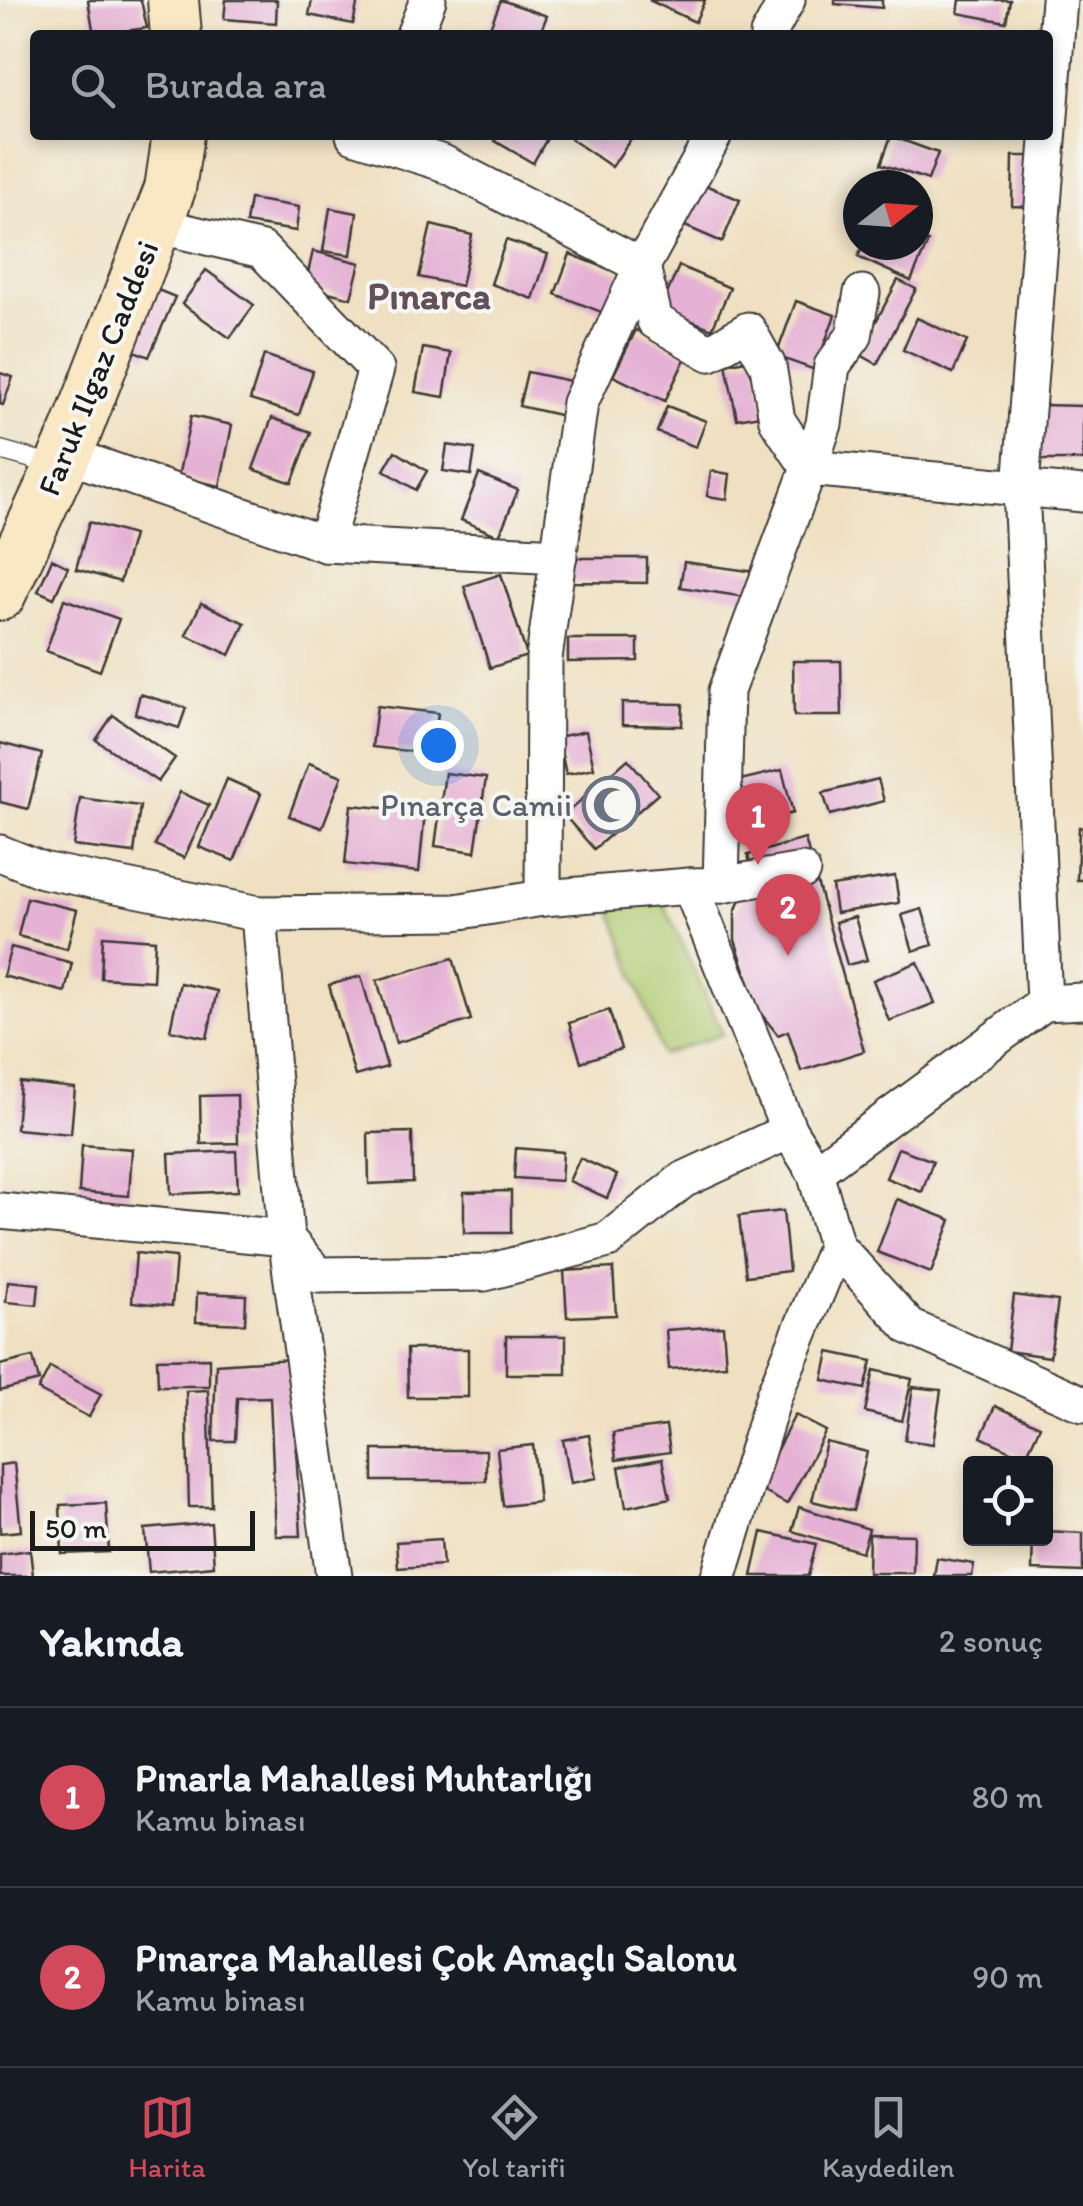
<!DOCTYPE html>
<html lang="tr">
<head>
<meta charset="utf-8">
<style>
	body { margin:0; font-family:Itim,sans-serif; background:#20242c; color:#f1f3f6 }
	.controls { position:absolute; right:30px; bottom:30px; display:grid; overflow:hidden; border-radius:10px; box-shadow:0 5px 15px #0003 }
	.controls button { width:90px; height:90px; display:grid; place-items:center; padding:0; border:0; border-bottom:2px solid #363941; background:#171b24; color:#f1f3f6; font:50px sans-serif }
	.compass { position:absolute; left:843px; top:170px; width:90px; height:90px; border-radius:50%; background:#171b24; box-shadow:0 5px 15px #0003; rotate:73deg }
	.scale { position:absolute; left:30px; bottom:25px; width:225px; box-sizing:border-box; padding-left:10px; border:5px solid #1c1c1c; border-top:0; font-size:28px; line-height:35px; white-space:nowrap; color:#1c1c1c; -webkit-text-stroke:8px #f6f6f2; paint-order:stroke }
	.you { position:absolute; left:438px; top:745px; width:35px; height:35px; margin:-25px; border:8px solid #fff; border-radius:50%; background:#1a73e8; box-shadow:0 0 0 15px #1a73e833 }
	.badge { display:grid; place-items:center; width:65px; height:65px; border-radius:50%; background:#d1495b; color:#fff; font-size:32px; font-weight:700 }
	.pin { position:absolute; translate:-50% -82px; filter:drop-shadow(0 2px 5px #0008) }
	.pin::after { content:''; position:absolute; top:52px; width:35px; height:30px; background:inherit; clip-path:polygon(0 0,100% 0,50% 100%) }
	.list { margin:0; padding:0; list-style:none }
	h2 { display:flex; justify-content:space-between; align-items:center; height:130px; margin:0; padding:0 40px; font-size:42px }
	h2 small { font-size:32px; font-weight:400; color:#9ea1a6 }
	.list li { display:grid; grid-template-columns:65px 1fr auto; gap:30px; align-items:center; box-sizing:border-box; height:180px; padding:0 40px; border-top:2px solid #363941 }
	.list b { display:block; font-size:38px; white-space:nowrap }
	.list p { margin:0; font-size:32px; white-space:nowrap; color:#9ea1a6 }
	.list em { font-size:32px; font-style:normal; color:#9ea1a6 }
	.icon { flex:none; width:55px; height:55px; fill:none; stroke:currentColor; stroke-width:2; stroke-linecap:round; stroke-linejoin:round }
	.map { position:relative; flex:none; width:1083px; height:1576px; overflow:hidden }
	.search { position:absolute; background:#171b24; box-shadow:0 5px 15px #0003; left:30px; right:30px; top:30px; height:110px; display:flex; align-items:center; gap:25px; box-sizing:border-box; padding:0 35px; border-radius:10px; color:#9ea1a6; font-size:38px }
	.sheet { height:490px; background:#171b24 }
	nav { display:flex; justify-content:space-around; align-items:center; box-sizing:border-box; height:140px; border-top:2px solid #363941; background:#171b24; font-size:28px; color:#9ea1a6 }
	nav a { display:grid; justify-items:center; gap:5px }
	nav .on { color:#d1495b }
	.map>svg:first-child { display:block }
	.green { fill:#afca70; stroke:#667346; stroke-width:2.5 }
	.building { fill:#e5b1d4 }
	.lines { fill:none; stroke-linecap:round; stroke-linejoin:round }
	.lane-casing { stroke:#3c3935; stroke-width:21 }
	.street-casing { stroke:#3c3935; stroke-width:39 }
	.secondary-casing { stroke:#3c3935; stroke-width:54 }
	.lane { stroke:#fff; stroke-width:18 }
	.street { stroke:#fff; stroke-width:35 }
	.secondary { stroke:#fae7c3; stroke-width:50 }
	.labels { text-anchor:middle; stroke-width:8; stroke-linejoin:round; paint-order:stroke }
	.street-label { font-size:32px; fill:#1c1c1c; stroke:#f6f6f2 }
	.worship-label { font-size:32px; fill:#5b616d; stroke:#f6f6f2; text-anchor:end }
	.quarter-label { font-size:38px; font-weight:bold; fill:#62505c; stroke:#f6f6f2 }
</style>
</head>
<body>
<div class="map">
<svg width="1083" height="1576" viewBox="0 0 1083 1576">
	<rect width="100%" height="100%" fill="#f6f6f2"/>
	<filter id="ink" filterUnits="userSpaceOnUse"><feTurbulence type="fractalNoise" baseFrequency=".01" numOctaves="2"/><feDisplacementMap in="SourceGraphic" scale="20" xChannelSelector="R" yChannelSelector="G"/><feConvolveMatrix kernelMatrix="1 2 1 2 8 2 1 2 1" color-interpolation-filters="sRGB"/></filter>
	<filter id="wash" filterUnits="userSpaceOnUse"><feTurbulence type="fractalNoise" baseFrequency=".0048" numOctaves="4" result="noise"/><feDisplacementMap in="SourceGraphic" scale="40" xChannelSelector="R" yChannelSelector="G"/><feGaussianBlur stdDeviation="2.25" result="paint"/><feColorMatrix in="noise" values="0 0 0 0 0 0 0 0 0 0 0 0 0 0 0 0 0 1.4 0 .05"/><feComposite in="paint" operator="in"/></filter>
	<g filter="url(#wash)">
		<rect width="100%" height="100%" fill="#efe0c1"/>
		<!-- green -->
		<polygon class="green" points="607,897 664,904 723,1034 662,1055"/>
		<g id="blocks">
			<!-- building -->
			<g class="building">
				<polygon points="88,0 141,0 147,28 94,35"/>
				<polygon points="226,0 277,0 276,23 224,19"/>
				<polygon points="312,0 358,0 353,24 309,15"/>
				<polygon points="501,0 547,16 539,35 487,35"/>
				<polygon points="649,0 705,0 695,22"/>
				<polygon points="835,0 882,0 882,8 835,4"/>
				<polygon points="960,0 1010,0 1006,22 958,13"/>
				<polygon points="498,135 549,135 533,163 495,141"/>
				<polygon points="574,135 629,135 632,137 612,167 571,139"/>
				<polygon points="891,136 938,153 928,180 881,164"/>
				<polygon points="1013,156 1033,156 1032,207 1012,206"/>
				<polygon points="703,184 740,200 722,242 685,226"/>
				<polygon points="250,199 299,207 296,231 246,223"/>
				<polygon points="330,208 357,213 351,255 323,251"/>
				<polygon points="431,225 472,235 461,286 419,277"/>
				<polygon points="918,237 928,242 911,281 858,257 863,245 918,245"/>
				<polygon points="506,240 548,254 533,299 491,284"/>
				<polygon points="313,251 360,263 351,298 305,286"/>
				<polygon points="570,254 629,277 614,317 555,294"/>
				<polygon points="679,266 730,288 712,329 661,308"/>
				<polygon points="206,270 254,305 230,338 182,304"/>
				<polygon points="898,280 916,289 877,364 859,354"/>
				<polygon points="153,288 175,297 149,357 127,348"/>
				<polygon points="796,301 835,315 815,370 776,356"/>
				<polygon points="917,318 967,341 953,373 903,350"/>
				<polygon points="636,330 687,355 665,401 613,376"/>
				<polygon points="423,348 451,353 444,397 415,392"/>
				<polygon points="264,355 313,371 299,415 250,400"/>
				<polygon points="755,358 766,414 737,419 726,364"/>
				<polygon points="527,372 575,382 568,417 519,406"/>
				<polygon points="0,373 13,377 3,405 0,404"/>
				<polygon points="1041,405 1083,406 1083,460 1040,460"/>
				<polygon points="667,406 706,421 696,447 657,432"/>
				<polygon points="191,416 232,425 220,486 178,477"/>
				<polygon points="272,418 311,432 292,483 253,469"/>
				<polygon points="447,445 475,449 471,475 443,471"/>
				<polygon points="395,451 427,471 416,490 384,470"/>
				<polygon points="711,471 730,474 727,499 707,496"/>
				<polygon points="479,474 518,490 499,536 461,520"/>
				<polygon points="89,522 133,535 120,582 76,569"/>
				<polygon points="572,558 647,558 647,583 573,582"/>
				<polygon points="52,559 68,567 54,598 38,591"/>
				<polygon points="684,562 756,572 752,598 680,587"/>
				<polygon points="501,574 527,656 490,668 464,586"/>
				<polygon points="64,599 119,619 100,671 46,651"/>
				<polygon points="201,603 245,623 230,655 186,635"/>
				<polygon points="568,639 638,639 638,661 568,662"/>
				<polygon points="793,661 841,661 842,716 794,716"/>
				<polygon points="140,694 186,708 179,728 135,714"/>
				<polygon points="622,703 683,704 682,726 622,725"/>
				<polygon points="377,706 438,713 433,754 372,747"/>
				<polygon points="113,715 175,758 158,782 96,740"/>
				<polygon points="586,731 594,768 566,774 558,737"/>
				<polygon points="0,743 42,754 28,809 0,802"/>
				<polygon points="628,759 658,794 594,849 564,815"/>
				<polygon points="309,763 342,776 322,828 289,816"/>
				<polygon points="782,770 793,813 743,826 732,782"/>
				<polygon points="445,773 486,778 475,852 435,846"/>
				<polygon points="227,779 261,794 234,861 199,847"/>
				<polygon points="878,779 884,801 830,815 823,793"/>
				<polygon points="180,792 209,805 184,858 155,845"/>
				<polygon points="80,798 140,806 134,853 73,846"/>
				<polygon points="351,805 425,812 419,872 345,864"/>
				<polygon points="1079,827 1083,828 1083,880 1077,880"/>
				<polygon points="805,839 864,1051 801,1071 788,1031 778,1035 758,1010 735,940 735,912 744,890 756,884 748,855"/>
				<polygon points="895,876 899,903 836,913 832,886"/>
				<polygon points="27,898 77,910 67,949 18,936"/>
				<polygon points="922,909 933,945 913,951 902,915"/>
				<polygon points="855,917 867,960 847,965 835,922"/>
				<polygon points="103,936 155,940 153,981 101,978"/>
				<polygon points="11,947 72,963 65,992 3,976"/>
				<polygon points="453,958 471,1020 396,1043 377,980"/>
				<polygon points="918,962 935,1003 889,1021 873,980"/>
				<polygon points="361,976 387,1067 355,1076 329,985"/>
				<polygon points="180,983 217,991 207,1038 170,1030"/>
				<polygon points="609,1010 621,1049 581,1062 569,1023"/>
				<polygon points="20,1082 75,1088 71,1134 16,1129"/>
				<polygon points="237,1095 238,1143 201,1144 200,1096"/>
				<polygon points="412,1132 413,1182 369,1184 368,1133"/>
				<polygon points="82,1145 132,1149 129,1196 79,1192"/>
				<polygon points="516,1148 563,1152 561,1181 514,1178"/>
				<polygon points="898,1148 933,1161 922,1192 886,1178"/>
				<polygon points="236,1151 238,1191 171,1194 169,1154"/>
				<polygon points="580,1158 617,1175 607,1198 569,1181"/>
				<polygon points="511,1191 511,1233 464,1233 464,1192"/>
				<polygon points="897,1199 951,1220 931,1273 877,1252"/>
				<polygon points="783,1211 789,1271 746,1276 739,1216"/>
				<polygon points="136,1253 176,1257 172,1306 132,1302"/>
				<polygon points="613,1268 616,1315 567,1317 564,1271"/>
				<polygon points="8,1281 39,1284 37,1305 6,1302"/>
				<polygon points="197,1293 246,1295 245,1324 196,1322"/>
				<polygon points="1014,1295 1058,1301 1050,1357 1007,1351"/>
				<polygon points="723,1326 726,1365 669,1369 666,1330"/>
				<rect x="506" y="1336" width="60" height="38"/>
				<polygon points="407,1349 468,1349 468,1397 408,1397"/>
				<polygon points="829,1352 872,1361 865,1389 823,1380"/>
				<polygon points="33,1357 39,1381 0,1391 0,1365"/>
				<polygon points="209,1358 209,1386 158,1386 157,1359"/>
				<polygon points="291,1359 301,1536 276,1536 270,1397 237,1398 235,1441 213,1441 216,1364"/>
				<polygon points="50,1367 101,1394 89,1417 38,1390"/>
				<polygon points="874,1370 912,1379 902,1421 865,1412"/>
				<polygon points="913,1387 941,1390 933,1444 905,1440"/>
				<polygon points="208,1390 212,1507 189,1507 186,1391"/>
				<polygon points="995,1406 1040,1426 1025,1458 981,1437"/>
				<polygon points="795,1415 826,1431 787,1504 757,1488"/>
				<polygon points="666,1426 670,1452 616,1460 613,1433"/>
				<polygon points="589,1435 597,1478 571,1483 563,1440"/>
				<polygon points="826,1442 867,1452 853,1511 812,1501"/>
				<polygon points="533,1445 539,1502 503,1506 497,1449"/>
				<rect x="373" y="1450" width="113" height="31"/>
				<polygon points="662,1459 670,1498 626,1507 619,1467"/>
				<polygon points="14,1463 21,1531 0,1533 0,1465"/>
				<polygon points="106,1503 109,1552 62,1554 60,1505"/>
				<polygon points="799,1507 869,1529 862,1552 792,1531"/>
				<polygon points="211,1523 214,1566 149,1572 145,1529"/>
				<polygon points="1046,1531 1083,1533 1083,1572 1032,1570 1033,1538 1046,1538"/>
				<polygon points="762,1532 816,1544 808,1576 752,1576"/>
				<polygon points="869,1534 914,1535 913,1573 868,1573"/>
				<polygon points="441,1539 443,1565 398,1568 396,1542"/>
				<polygon points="30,1550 33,1576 0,1576 0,1554"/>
				<polygon points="937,1558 974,1564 972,1576 934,1576"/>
			</g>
		</g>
	</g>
	<g filter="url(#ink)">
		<use href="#blocks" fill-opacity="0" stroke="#3c3935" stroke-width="2.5"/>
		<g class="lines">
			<!-- lane casing -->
			<g class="lane-casing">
				<polyline id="lane" points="0,450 54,465"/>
			</g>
			<!-- street casing -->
			<g class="street-casing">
				<g id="street">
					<polyline points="414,35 428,0"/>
					<polyline points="768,35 787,0"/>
					<polyline points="354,135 443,163 642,266 655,321 710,353 748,330 768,366 777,420 809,468 726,691 721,885 690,886"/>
					<polyline points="156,225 262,250 376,369 325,544"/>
					<polyline points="862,293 854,336 832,366 824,424 809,468 1083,494"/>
					<polyline points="65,454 325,544 559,556"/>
					<polyline points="0,853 42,870 259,914 455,912 543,898 690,886 789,1131 815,1172 836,1246 774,1395 719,1576"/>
					<polyline points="721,885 802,871"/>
					<polyline points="543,898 544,658 580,403 642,266 714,135"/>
					<polyline points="259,914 286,1238 334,1576"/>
					<polyline points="1044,1003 1021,487 1059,0"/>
					<polyline points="815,1172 1044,1003 1083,1001"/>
					<polyline points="0,1211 286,1238 318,1275 485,1273 608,1240 683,1180 789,1131"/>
					<polyline points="836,1246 910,1327 1083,1404"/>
				</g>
			</g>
			<!-- secondary casing -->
			<g class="secondary-casing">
				<g id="secondary">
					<polyline points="173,0 176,35"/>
					<polyline points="0,595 76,432 170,189 178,135"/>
				</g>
			</g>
			<!-- lane -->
			<use href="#lane" class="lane"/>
			<!-- street -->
			<use href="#street" class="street"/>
			<!-- secondary -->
			<use href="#secondary" class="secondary"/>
		</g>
	</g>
	<!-- icons -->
	<defs>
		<g id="mosque-ring" transform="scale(2.875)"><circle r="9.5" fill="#f6f6f2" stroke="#6b7280" stroke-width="1.5"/><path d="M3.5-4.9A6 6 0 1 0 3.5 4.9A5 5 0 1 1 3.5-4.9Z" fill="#6b7280"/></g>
	</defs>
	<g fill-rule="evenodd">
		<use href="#mosque-ring" x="611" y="805"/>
	</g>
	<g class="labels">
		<!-- street labels -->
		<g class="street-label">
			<text transform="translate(98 368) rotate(-68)" y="11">Faruk Ilgaz Caddesi</text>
		</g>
		<!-- worship labels -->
		<g class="worship-label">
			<text x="572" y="816">Pınarça Camii</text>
		</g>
		<!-- quarter labels -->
		<g class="quarter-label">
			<text x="429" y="309">Pınarca</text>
		</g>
	</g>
</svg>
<div class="controls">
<button><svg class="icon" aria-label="locate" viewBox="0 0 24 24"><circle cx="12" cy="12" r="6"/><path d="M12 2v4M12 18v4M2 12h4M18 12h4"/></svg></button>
</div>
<svg class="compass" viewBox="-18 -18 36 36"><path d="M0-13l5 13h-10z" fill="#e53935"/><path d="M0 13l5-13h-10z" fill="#9ea1a6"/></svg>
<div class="scale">50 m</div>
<div class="you"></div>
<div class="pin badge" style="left:758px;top:865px">1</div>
<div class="pin badge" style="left:788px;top:956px">2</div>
<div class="search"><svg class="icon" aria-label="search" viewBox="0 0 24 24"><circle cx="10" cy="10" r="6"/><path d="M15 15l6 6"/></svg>Burada ara</div>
</div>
<section class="sheet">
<h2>Yakında<small>2 sonuç</small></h2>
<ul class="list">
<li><span class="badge">1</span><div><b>Pınarla Mahallesi Muhtarlığı</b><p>Kamu binası</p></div><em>80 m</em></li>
<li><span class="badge">2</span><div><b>Pınarça Mahallesi Çok Amaçlı Salonu</b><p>Kamu binası</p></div><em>90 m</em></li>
</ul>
</section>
<nav>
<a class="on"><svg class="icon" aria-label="map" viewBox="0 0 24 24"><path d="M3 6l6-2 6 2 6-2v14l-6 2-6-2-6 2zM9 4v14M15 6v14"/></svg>Harita</a>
<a><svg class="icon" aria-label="directions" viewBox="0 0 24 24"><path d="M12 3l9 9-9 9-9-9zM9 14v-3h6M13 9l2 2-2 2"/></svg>Yol tarifi</a>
<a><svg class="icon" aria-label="saved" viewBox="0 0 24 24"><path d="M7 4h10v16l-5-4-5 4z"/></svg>Kaydedilen</a>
</nav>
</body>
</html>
